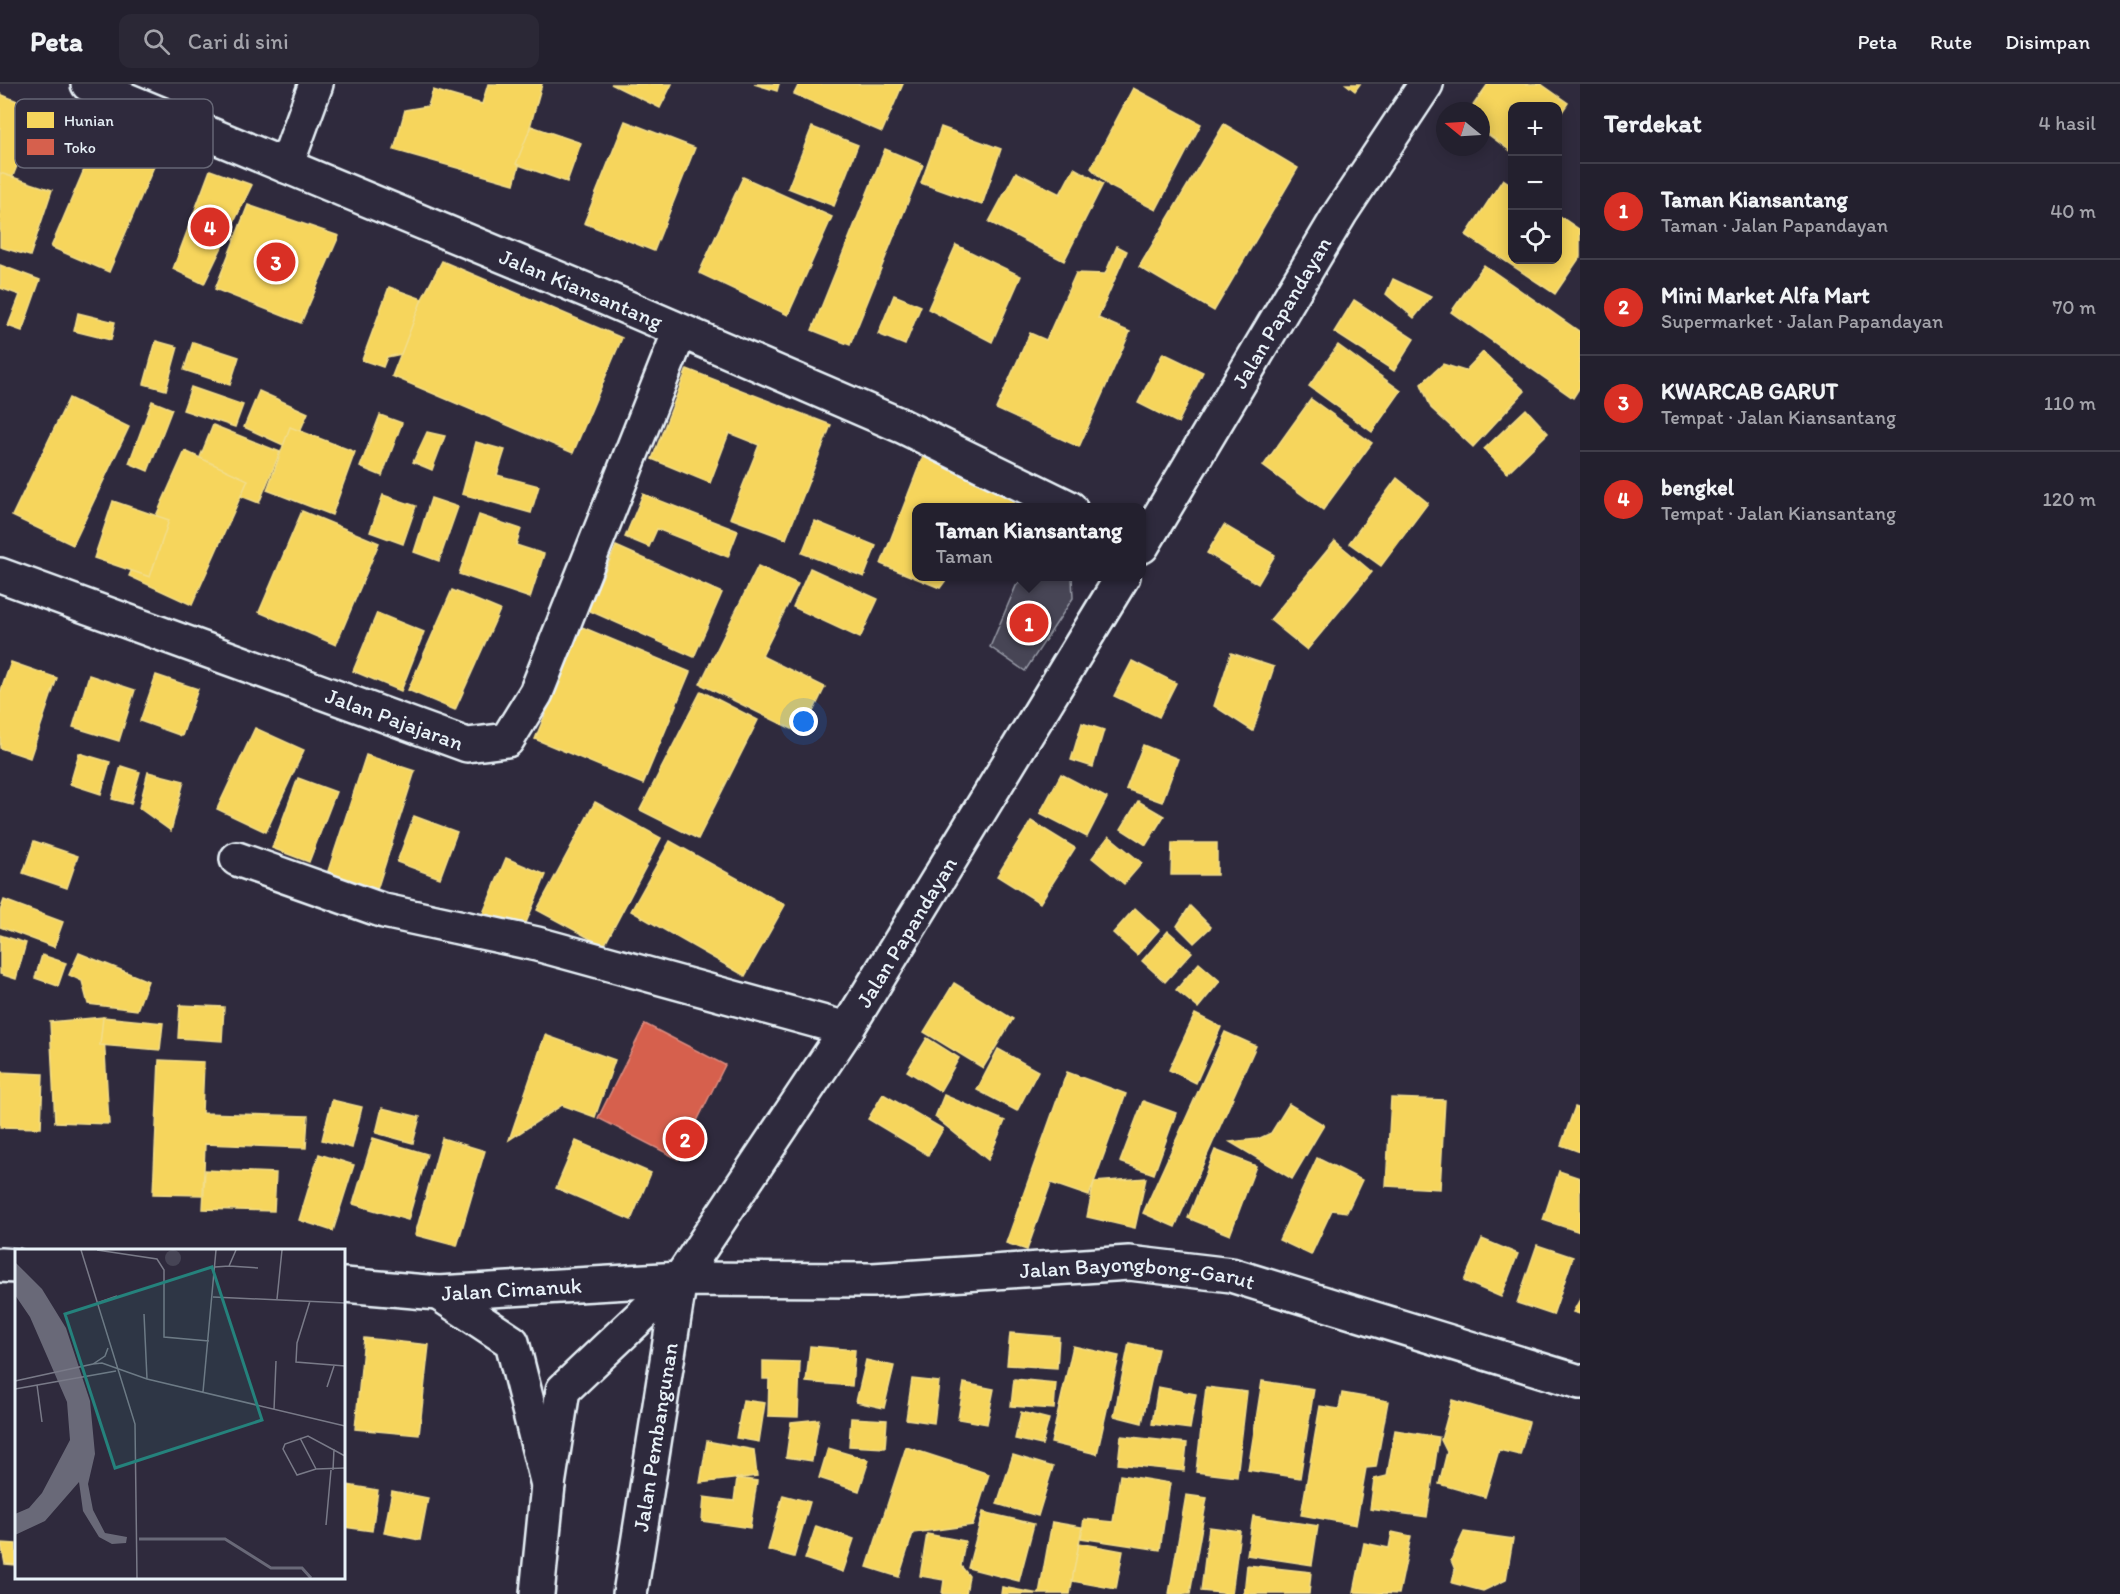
<!DOCTYPE html>
<html lang="id">
<head>
<meta charset="utf-8">
<style>
	body { margin:0; font-family:Itim,sans-serif; background:#2b2836; color:#f1f3f6 }
	.controls { position:absolute; right:18px; top:18px; display:grid; overflow:hidden; border-radius:12px; box-shadow:0 3px 15px #0003 }
	.controls button { width:54px; height:54px; display:grid; place-items:center; padding:0; border:0; border-bottom:2px solid #403e4a; background:#23202e; color:#f1f3f6; font:30px sans-serif }
	.compass { position:absolute; left:1436px; top:18px; width:54px; height:54px; border-radius:50%; background:#23202e; box-shadow:0 3px 15px #0003; rotate:288deg }
	.you { position:absolute; left:804px; top:638px; width:21px; height:21px; margin:-15px; border:4px solid #fff; border-radius:50%; background:#1a73e8; box-shadow:0 0 0 9px #1a73e833 }
	.badge { display:grid; place-items:center; width:39px; height:39px; border-radius:50%; background:#d93025; color:#fff; font-size:20px; font-weight:700 }
	.pin { position:absolute; translate:-50% -50%; border:3px solid #fff; box-shadow:0 2px 6px #0006 }
	.popup { position:absolute; left:912px; top:419px; width:234px; height:78px; box-sizing:border-box; display:grid; place-content:center; border-radius:12px; background:#23202e; filter:drop-shadow(0 2px 4px #0005); font-size:20px; white-space:nowrap; color:#a3a3aa }
	.popup b { font-size:22px; color:#f1f3f6 }
	.popup::after { content:''; position:absolute; left:50%; top:100%; margin-left:-12px; border:12px solid transparent; border-top-color:#23202e }
	.list { margin:0; padding:0; list-style:none }
	h2 { display:flex; justify-content:space-between; align-items:center; height:78px; margin:0; padding:0 24px; font-size:26px }
	h2 small { font-size:20px; font-weight:400; color:#a3a3aa }
	.list li { display:grid; grid-template-columns:39px 1fr auto; gap:18px; align-items:center; box-sizing:border-box; height:96px; padding:0 24px; border-top:2px solid #403e4a }
	.list b { display:block; font-size:22px; white-space:nowrap }
	.list p { margin:0; font-size:20px; white-space:nowrap; color:#a3a3aa }
	.list em { font-size:20px; font-style:normal; color:#a3a3aa }
	.icon { flex:none; width:33px; height:33px; fill:none; stroke:currentColor; stroke-width:2; stroke-linecap:round; stroke-linejoin:round }
	.map { position:relative; flex:none; width:1580px; height:1510px; overflow:hidden }
	header { display:flex; align-items:center; gap:36px; box-sizing:border-box; height:84px; padding:0 30px; background:#23202e; border-bottom:2px solid #403e4a }
	header strong { font-size:28px }
	nav { display:flex; gap:33px; margin-inline-start:auto; font-size:21px }
	.search { width:420px; height:54px; background:#2b2836; display:flex; align-items:center; gap:15px; box-sizing:border-box; padding:0 21px; border-radius:12px; color:#a3a3aa; font-size:22px }
	main { display:flex }
	aside { flex:1; background:#23202e }
	.map>svg:first-child { display:block }
	.green { fill:#464455; stroke:#979aa6; stroke-width:1.5 }
	.homes { fill:#f6d55c; stroke:#f2dd8b; stroke-width:1.5 }
	.shops { fill:#d6604d; stroke:#db8c80; stroke-width:1.5 }
	.lines { fill:none; stroke-linecap:round; stroke-linejoin:round }
	.minor-casing { stroke:#e8f1f8; stroke-width:38 }
	.tertiary-casing { stroke:#e8f1f8; stroke-width:38 }
	.secondary-casing { stroke:#e8f1f8; stroke-width:38 }
	.primary-casing { stroke:#e8f1f8; stroke-width:38 }
	.minor { stroke:#2f2a3d; stroke-width:33 }
	.tertiary { stroke:#2f2a3d; stroke-width:33 }
	.secondary { stroke:#2f2a3d; stroke-width:33 }
	.primary { stroke:#2f2a3d; stroke-width:33 }
	.labels { text-anchor:middle; stroke-width:6; stroke-linejoin:round; paint-order:stroke }
	.street-label { font-size:22px; fill:#e8f1f8; stroke:#2f2a3d }
	.inset-river { fill:none; stroke:#696978; stroke-width:3 }
	.inset-road { fill:none; stroke:#797a88; stroke-width:1.5 }
	.view { fill:#25827c; fill-opacity:0.15; stroke:#25827c; stroke-width:3 }
	.inset-edge { fill:none; stroke:#e8f1f8; stroke-width:3 }
	.key { fill:#2f2a3d; stroke:#666675; stroke-width:1.5 }
	.key-label { font-size:16px; fill:#e8f1f8 }
</style>
</head>
<body>
<header>
<strong>Peta</strong>
<div class="search"><svg class="icon" aria-label="search" viewBox="0 0 24 24"><circle cx="10" cy="10" r="6"/><path d="M15 15l6 6"/></svg>Cari di sini</div>
<nav><a>Peta</a><a>Rute</a><a>Disimpan</a></nav>
</header>
<main>
<div class="map">
<svg width="1580" height="1510" viewBox="0 0 1580 1510">
	<rect width="100%" height="100%" fill="#2f2a3d"/>
	<filter id="ink" filterUnits="userSpaceOnUse"><feTurbulence type="fractalNoise" baseFrequency=".0167" numOctaves="2"/><feDisplacementMap in="SourceGraphic" scale="12" xChannelSelector="R" yChannelSelector="G"/><feConvolveMatrix kernelMatrix="1 2 1 2 8 2 1 2 1" color-interpolation-filters="sRGB"/></filter>
	<g filter="url(#ink)">
		<!-- green -->
		<polygon class="green" points="1024,493 1072,493 1073,514 1025,587 990,563 1016,502"/>
		<!-- homes -->
		<g class="homes">
			<polygon points="488,0 542,0 514,100 394,66 405,26 428,22 433,6 482,20"/>
			<polygon points="611,0 672,0 660,24"/>
			<polygon points="754,0 779,0 777,7"/>
			<polygon points="799,0 903,0 882,48 794,10"/>
			<polygon points="1346,0 1360,0 1355,7"/>
			<polygon points="1488,0 1541,0 1568,19 1558,34 1558,22 1512,22 1512,68 1481,45 1481,27 1469,27"/>
			<polygon points="1133,4 1201,40 1156,126 1109,102 1091,84"/>
			<polygon points="0,10 39,26 0,125"/>
			<polygon points="109,27 167,52 109,188 51,163"/>
			<polygon points="625,37 695,64 654,167 584,139"/>
			<polygon points="1224,40 1298,84 1214,227 1139,183"/>
			<polygon points="531,42 581,59 567,98 516,80"/>
			<polygon points="812,43 858,61 834,122 788,104"/>
			<polygon points="941,43 1001,65 982,121 921,99"/>
			<polygon points="885,65 923,81 850,261 812,246"/>
			<polygon points="1074,84 1103,100 1064,177 989,138 1016,88 1060,110"/>
			<polygon points="210,86 252,101 204,200 173,185"/>
			<polygon points="0,89 52,106 30,172 0,163"/>
			<polygon points="743,93 832,133 788,231 699,189"/>
			<polygon points="1503,95 1512,101 1512,176 1558,176 1558,131 1580,146 1580,173 1555,210 1466,151"/>
			<polygon points="248,121 339,152 301,239 215,205"/>
			<polygon points="956,161 1021,192 992,258 928,225"/>
			<polygon points="1117,162 1127,167 1098,234 1130,248 1079,363 996,325 1030,249 1046,256 1076,189 1105,190"/>
			<polygon points="442,177 622,254 573,369 392,292 422,215"/>
			<polygon points="0,181 40,196 22,247 8,242 20,211 0,204"/>
			<polygon points="1484,181 1580,248 1580,303 1573,314 1451,228"/>
			<polygon points="1393,195 1431,213 1414,234 1386,210"/>
			<polygon points="389,203 422,215 401,270 387,273 383,283 362,276"/>
			<polygon points="894,211 921,222 905,261 878,250"/>
			<polygon points="1354,216 1414,255 1394,287 1334,248"/>
			<polygon points="78,229 115,238 111,256 74,247"/>
			<polygon points="156,257 178,263 166,306 144,300"/>
			<polygon points="193,258 239,273 230,301 184,286"/>
			<polygon points="1338,261 1401,307 1372,348 1309,302"/>
			<polygon points="1483,268 1525,307 1473,363 1431,324 1421,300 1443,280 1465,287"/>
			<polygon points="1163,269 1203,288 1178,339 1138,319"/>
			<polygon points="687,285 831,341 786,455 730,434 759,361 729,349 710,399 652,375"/>
			<polygon points="191,303 243,321 235,343 183,326"/>
			<polygon points="259,307 308,329 292,365 244,343"/>
			<polygon points="69,314 129,343 73,461 12,432"/>
			<polygon points="1311,315 1372,359 1323,426 1263,382"/>
			<polygon points="152,317 172,325 148,387 129,379"/>
			<polygon points="1526,325 1548,349 1507,389 1484,365"/>
			<polygon points="380,331 402,339 382,392 360,383"/>
			<polygon points="213,341 280,368 259,419 192,393"/>
			<polygon points="290,343 355,368 332,431 267,406"/>
			<polygon points="427,348 445,352 432,386 413,378"/>
			<polygon points="476,358 505,366 497,391 539,402 531,429 462,410"/>
			<polygon points="185,367 248,396 192,521 129,492"/>
			<polygon points="923,372 1021,410 1010,424 916,424 916,492 949,492 940,504 881,480"/>
			<polygon points="1397,394 1428,419 1381,482 1349,459"/>
			<polygon points="643,410 738,447 728,473 657,445 649,463 625,453"/>
			<polygon points="383,411 416,422 403,460 370,448"/>
			<polygon points="431,414 458,423 439,477 414,468"/>
			<polygon points="113,417 169,436 150,493 94,474"/>
			<polygon points="302,427 379,459 336,561 259,528"/>
			<polygon points="479,431 521,445 516,461 544,470 530,514 459,490"/>
			<polygon points="815,437 876,462 864,493 802,469"/>
			<polygon points="1224,441 1275,471 1258,500 1207,469"/>
			<polygon points="1335,457 1372,488 1307,566 1270,536"/>
			<polygon points="616,462 722,509 694,573 588,526"/>
			<polygon points="758,482 798,500 762,572 825,603 802,650 700,600"/>
			<polygon points="810,484 878,515 860,554 793,523"/>
			<polygon points="452,506 500,526 455,626 408,606"/>
			<polygon points="377,529 424,548 401,607 353,587"/>
			<polygon points="582,543 690,588 643,700 535,655"/>
			<polygon points="1231,569 1274,583 1253,647 1214,622"/>
			<polygon points="1132,577 1176,599 1159,633 1114,612"/>
			<polygon points="11,578 57,594 30,674 0,664 0,609"/>
			<polygon points="89,591 135,606 119,657 73,643"/>
			<polygon points="156,591 198,605 182,652 140,637"/>
			<polygon points="701,607 758,636 698,755 640,726"/>
			<polygon points="1082,639 1104,646 1093,683 1071,676"/>
			<polygon points="255,644 304,666 266,748 217,725"/>
			<polygon points="1143,661 1178,675 1162,718 1126,705"/>
			<polygon points="79,669 110,678 101,710 70,700"/>
			<polygon points="366,671 415,687 375,812 325,796"/>
			<polygon points="121,682 140,688 131,720 112,715"/>
			<polygon points="148,688 184,697 171,747 139,724"/>
			<polygon points="1061,690 1107,714 1087,753 1040,729"/>
			<polygon points="298,694 336,708 309,778 272,764"/>
			<polygon points="1138,717 1164,732 1146,761 1121,745"/>
			<polygon points="595,718 661,754 604,862 537,826"/>
			<polygon points="414,732 457,748 440,794 397,778"/>
			<polygon points="1031,737 1075,764 1040,819 997,792"/>
			<polygon points="1109,752 1142,779 1124,800 1092,774"/>
			<polygon points="34,757 78,772 67,804 23,789"/>
			<polygon points="670,757 785,821 745,892 631,827"/>
			<polygon points="1172,759 1217,759 1217,791 1171,791"/>
			<polygon points="506,774 546,791 523,846 483,829"/>
			<polygon points="4,816 63,838 54,863 0,843 0,827"/>
			<polygon points="1190,822 1211,843 1194,859 1177,842"/>
			<polygon points="1135,824 1159,846 1137,871 1113,849"/>
			<polygon points="1168,847 1192,868 1165,898 1142,877"/>
			<polygon points="0,851 26,859 16,895 0,890"/>
			<polygon points="79,869 148,897 137,926 88,920 82,897 69,891"/>
			<polygon points="42,871 66,879 58,902 35,894"/>
			<polygon points="1199,879 1220,897 1198,924 1176,906"/>
			<polygon points="954,899 1013,935 983,984 924,948"/>
			<polygon points="180,921 224,923 222,957 178,954"/>
			<polygon points="1195,930 1221,943 1196,999 1169,986"/>
			<polygon points="103,933 109,1040 55,1038 50,938"/>
			<polygon points="103,933 163,939 160,966 100,961"/>
			<polygon points="1225,948 1256,962 1175,1143 1143,1129"/>
			<polygon points="545,951 615,976 595,1033 562,1021 509,1056"/>
			<polygon points="927,954 959,974 940,1007 907,987"/>
			<polygon points="998,965 1038,987 1017,1027 977,1006"/>
			<polygon points="159,976 204,978 202,1029 308,1032 306,1064 205,1060 203,1111 153,1110"/>
			<polygon points="0,988 43,990 41,1044 0,1043"/>
			<polygon points="1067,988 1126,1010 1089,1112 1051,1099 1027,1166 1006,1159"/>
			<polygon points="883,1010 943,1045 928,1071 868,1035"/>
			<polygon points="944,1011 1005,1037 988,1076 935,1033"/>
			<polygon points="1391,1014 1445,1016 1440,1105 1386,1102"/>
			<polygon points="332,1016 362,1023 352,1064 322,1056"/>
			<polygon points="1143,1017 1176,1029 1154,1090 1120,1078"/>
			<polygon points="1289,1020 1324,1041 1292,1095 1230,1058 1258,1055 1271,1049"/>
			<polygon points="1575,1023 1580,1025 1580,1068 1561,1061"/>
			<polygon points="382,1024 420,1033 413,1059 376,1049"/>
			<polygon points="373,1054 427,1070 408,1136 353,1120"/>
			<polygon points="442,1054 485,1067 457,1162 415,1151"/>
			<polygon points="576,1057 651,1089 631,1136 556,1104"/>
			<polygon points="1215,1066 1256,1082 1230,1151 1188,1134"/>
			<polygon points="319,1070 354,1081 333,1147 299,1136"/>
			<polygon points="1317,1074 1362,1096 1347,1128 1332,1126 1311,1171 1279,1156"/>
			<polygon points="205,1086 276,1089 274,1127 203,1125"/>
			<polygon points="1559,1087 1580,1094 1580,1148 1543,1136"/>
			<polygon points="1146,1094 1135,1144 1087,1133 1094,1098"/>
			<polygon points="1482,1155 1518,1170 1501,1213 1464,1197"/>
			<polygon points="1537,1161 1573,1173 1553,1231 1517,1219"/>
			<polygon points="1580,1215 1580,1230 1573,1228"/>
			<polygon points="1010,1249 1059,1253 1057,1284 1007,1281"/>
			<polygon points="364,1254 429,1261 419,1351 355,1345"/>
			<polygon points="1129,1259 1158,1265 1142,1339 1114,1332"/>
			<polygon points="810,1262 855,1266 852,1302 806,1298"/>
			<polygon points="1073,1262 1119,1272 1097,1370 1051,1359"/>
			<polygon points="866,1276 894,1282 884,1324 856,1318"/>
			<polygon points="763,1277 800,1278 798,1333 768,1332 769,1295 763,1295"/>
			<polygon points="912,1295 939,1298 934,1339 906,1335"/>
			<polygon points="1014,1295 1056,1299 1054,1325 1011,1322"/>
			<polygon points="1262,1297 1314,1305 1300,1394 1248,1386"/>
			<polygon points="964,1299 994,1305 987,1340 958,1335"/>
			<polygon points="1158,1303 1196,1310 1190,1345 1152,1340"/>
			<polygon points="1206,1303 1247,1308 1237,1393 1196,1388"/>
			<polygon points="1342,1309 1388,1317 1376,1383 1366,1384 1356,1441 1301,1431 1320,1322 1339,1325"/>
			<polygon points="743,1316 765,1319 759,1358 736,1354"/>
			<polygon points="1452,1316 1529,1338 1520,1371 1499,1366 1485,1413 1439,1400 1447,1368 1441,1356"/>
			<polygon points="1021,1328 1049,1335 1042,1361 1015,1355"/>
			<polygon points="851,1334 887,1336 885,1364 849,1362"/>
			<polygon points="819,1335 812,1377 786,1373 791,1338"/>
			<polygon points="1395,1346 1439,1353 1427,1433 1370,1425 1374,1395 1387,1392"/>
			<polygon points="1121,1352 1187,1359 1184,1387 1118,1380"/>
			<polygon points="707,1357 754,1366 757,1392 700,1399"/>
			<polygon points="906,1363 989,1390 973,1441 913,1449 899,1493 867,1483"/>
			<polygon points="828,1364 869,1376 859,1407 819,1394"/>
			<polygon points="1013,1371 1053,1383 1038,1432 997,1420"/>
			<polygon points="1120,1391 1170,1399 1160,1466 1081,1454 1084,1435 1113,1438"/>
			<polygon points="737,1394 757,1397 750,1444 702,1437 704,1413 734,1417"/>
			<polygon points="347,1401 378,1406 372,1447 344,1443 344,1423"/>
			<polygon points="392,1407 428,1414 420,1456 384,1449"/>
			<polygon points="783,1411 810,1418 794,1473 768,1466"/>
			<polygon points="1186,1411 1207,1414 1190,1510 1169,1510"/>
			<polygon points="983,1428 1034,1440 1019,1497 968,1484"/>
			<polygon points="1253,1432 1318,1442 1312,1481 1247,1471"/>
			<polygon points="1052,1438 1082,1443 1070,1510 1001,1510 1002,1503 1039,1510"/>
			<polygon points="816,1442 854,1455 843,1488 805,1475"/>
			<polygon points="1209,1443 1240,1447 1232,1510 1201,1507"/>
			<polygon points="1392,1448 1411,1452 1399,1510 1354,1508 1364,1459 1389,1464"/>
			<polygon points="1464,1448 1513,1455 1506,1496 1483,1507 1452,1499 1455,1486 1451,1476"/>
			<polygon points="927,1450 965,1457 961,1482 969,1492 966,1510 942,1510 944,1496 920,1492"/>
			<polygon points="1,1459 16,1460 16,1481 5,1480"/>
			<polygon points="1079,1459 1123,1467 1116,1505 1072,1497"/>
			<polygon points="1247,1481 1311,1488 1309,1510 1244,1510"/>
		</g>
		<!-- shops -->
		<polygon class="shops" points="645,940 725,981 678,1075 598,1034"/>
		<g class="lines">
			<!-- minor casing -->
			<g class="minor-casing">
				<g id="minor">
					<polyline points="286,82 316,0"/>
					<path id="s1" d="M0,491L467,661L507,656L536,609L680,247"/>
					<polyline points="237,775 384,827 537,860 847,945"/>
				</g>
			</g>
			<!-- tertiary casing -->
			<g class="tertiary-casing">
				<g id="tertiary">
					<path id="s2" d="M88,0L598,211L902,342L1070,424"/>
				</g>
			</g>
			<!-- secondary casing -->
			<g class="secondary-casing">
				<g id="secondary">
					<path id="s3" d="M1142,462L1341,128L1426,0"/>
					<polyline points="438,1209 512,1258 548,1401 537,1510"/>
					<path id="s4" d="M548,1401L563,1306L680,1195L847,945L1123,492"/>
					<path id="s5" d="M630,1510L680,1195"/>
				</g>
			</g>
			<!-- primary casing -->
			<g class="primary-casing">
				<g id="primary">
					<polyline points="0,1181 16,1182"/>
					<path id="s6" d="M344,1201L438,1209L680,1195L873,1196L1129,1179L1231,1191L1580,1298"/>
				</g>
			</g>
			<!-- minor -->
			<use href="#minor" class="minor"/>
			<!-- tertiary -->
			<use href="#tertiary" class="tertiary"/>
			<!-- secondary -->
			<use href="#secondary" class="secondary"/>
			<!-- primary -->
			<use href="#primary" class="primary"/>
		</g>
	</g>
	<g class="labels">
		<!-- street labels -->
		<g class="street-label">
			<text dy="8" stroke="none"><textPath href="#s2" startOffset="534">Jalan Kiansantang</textPath></text>
			<text dy="8" stroke="none"><textPath href="#s3" startOffset="272">Jalan Papandayan</textPath></text>
			<text dy="8" stroke="none"><textPath href="#s1" startOffset="420">Jalan Pajajaran</textPath></text>
			<text dy="8" stroke="none"><textPath href="#s4" startOffset="672">Jalan Papandayan</textPath></text>
			<text dy="8" stroke="none"><textPath href="#s6" startOffset="795">Jalan Bayongbong-Garut</textPath></text>
			<text dy="8" stroke="none"><textPath href="#s6" startOffset="168">Jalan Cimanuk</textPath></text>
			<text dy="8" stroke="none"><textPath href="#s5" startOffset="159">Jalan Pembangunan</textPath></text>
		</g>
	</g>
	<!-- overview -->
	<g transform="translate(15 1165)">
		<rect width="330" height="330" fill="#2f2a3d"/>
		<path d="M150 9a8 8 0 1 1 16 0a8 8 0 1 1-16 0Z" fill="#464455"/>
		<path d="M0,13L27,40L51,79L75,152L80,205L73,235L78,261L90,284L112,288L111,294L97,295L84,288L68,262L64,233L30,272L0,286V265L14,259L27,244L55,191L52,153L15,68L0,46Z" fill="#696978"/>
		<path class="inset-river" d="M124,290H210L256,319H287L296,329"/>
		<path class="inset-road" d="M66,1L120,175L122,329M82,1L142,10L149,21V88L194,92M214,17L243,19M200,18L214,17L221,1M198,48L330,54M262,50L267,1M295,52L282,94L281,113L330,117M82,54L102,47M129,65L132,130M78,115L87,114L132,130L330,177M0,132L78,115L90,107L93,99M22,136L27,173M312,138L319,117M0,140L101,122M188,143L201,1M259,161L261,112M285,189L301,220M330,207L293,187L270,195L268,200L282,226L301,220L330,219M318,221L319,200M311,276L316,221"/>
		<path class="view" d="M197,18L247,171L100,219L50,65Z"/>
		<rect width="330" height="330" class="inset-edge"/>
	</g>
	<!-- legend -->
	<rect x="15" y="15" width="198" height="69" rx="9" class="key"/>
	<rect x="27" y="28" width="27" height="16" fill="#f6d55c"/>
	<rect x="27" y="55" width="27" height="16" fill="#d6604d"/>
	<g class="key-label">
		<text x="64" y="42">Hunian</text>
		<text x="64" y="69">Toko</text>
	</g>
</svg>
<div class="controls">
<button>+</button>
<button>−</button>
<button><svg class="icon" aria-label="locate" viewBox="0 0 24 24"><circle cx="12" cy="12" r="6"/><path d="M12 2v4M12 18v4M2 12h4M18 12h4"/></svg></button>
</div>
<svg class="compass" viewBox="-18 -18 36 36"><path d="M0-13l5 13h-10z" fill="#e53935"/><path d="M0 13l5-13h-10z" fill="#a3a3aa"/></svg>
<div class="you"></div>
<div class="pin badge" style="left:1029px;top:539px">1</div>
<div class="popup"><b>Taman Kiansantang</b>Taman</div>
<div class="pin badge" style="left:685px;top:1055px">2</div>
<div class="pin badge" style="left:276px;top:178px">3</div>
<div class="pin badge" style="left:210px;top:143px">4</div>
</div>
<aside>
<h2>Terdekat<small>4 hasil</small></h2>
<ul class="list">
<li><span class="badge">1</span><div><b>Taman Kiansantang</b><p>Taman · Jalan Papandayan</p></div><em>40 m</em></li>
<li><span class="badge">2</span><div><b>Mini Market Alfa Mart</b><p>Supermarket · Jalan Papandayan</p></div><em>70 m</em></li>
<li><span class="badge">3</span><div><b>KWARCAB GARUT</b><p>Tempat · Jalan Kiansantang</p></div><em>110 m</em></li>
<li><span class="badge">4</span><div><b>bengkel</b><p>Tempat · Jalan Kiansantang</p></div><em>120 m</em></li>
</ul>
</aside>
</main>
</body>
</html>
